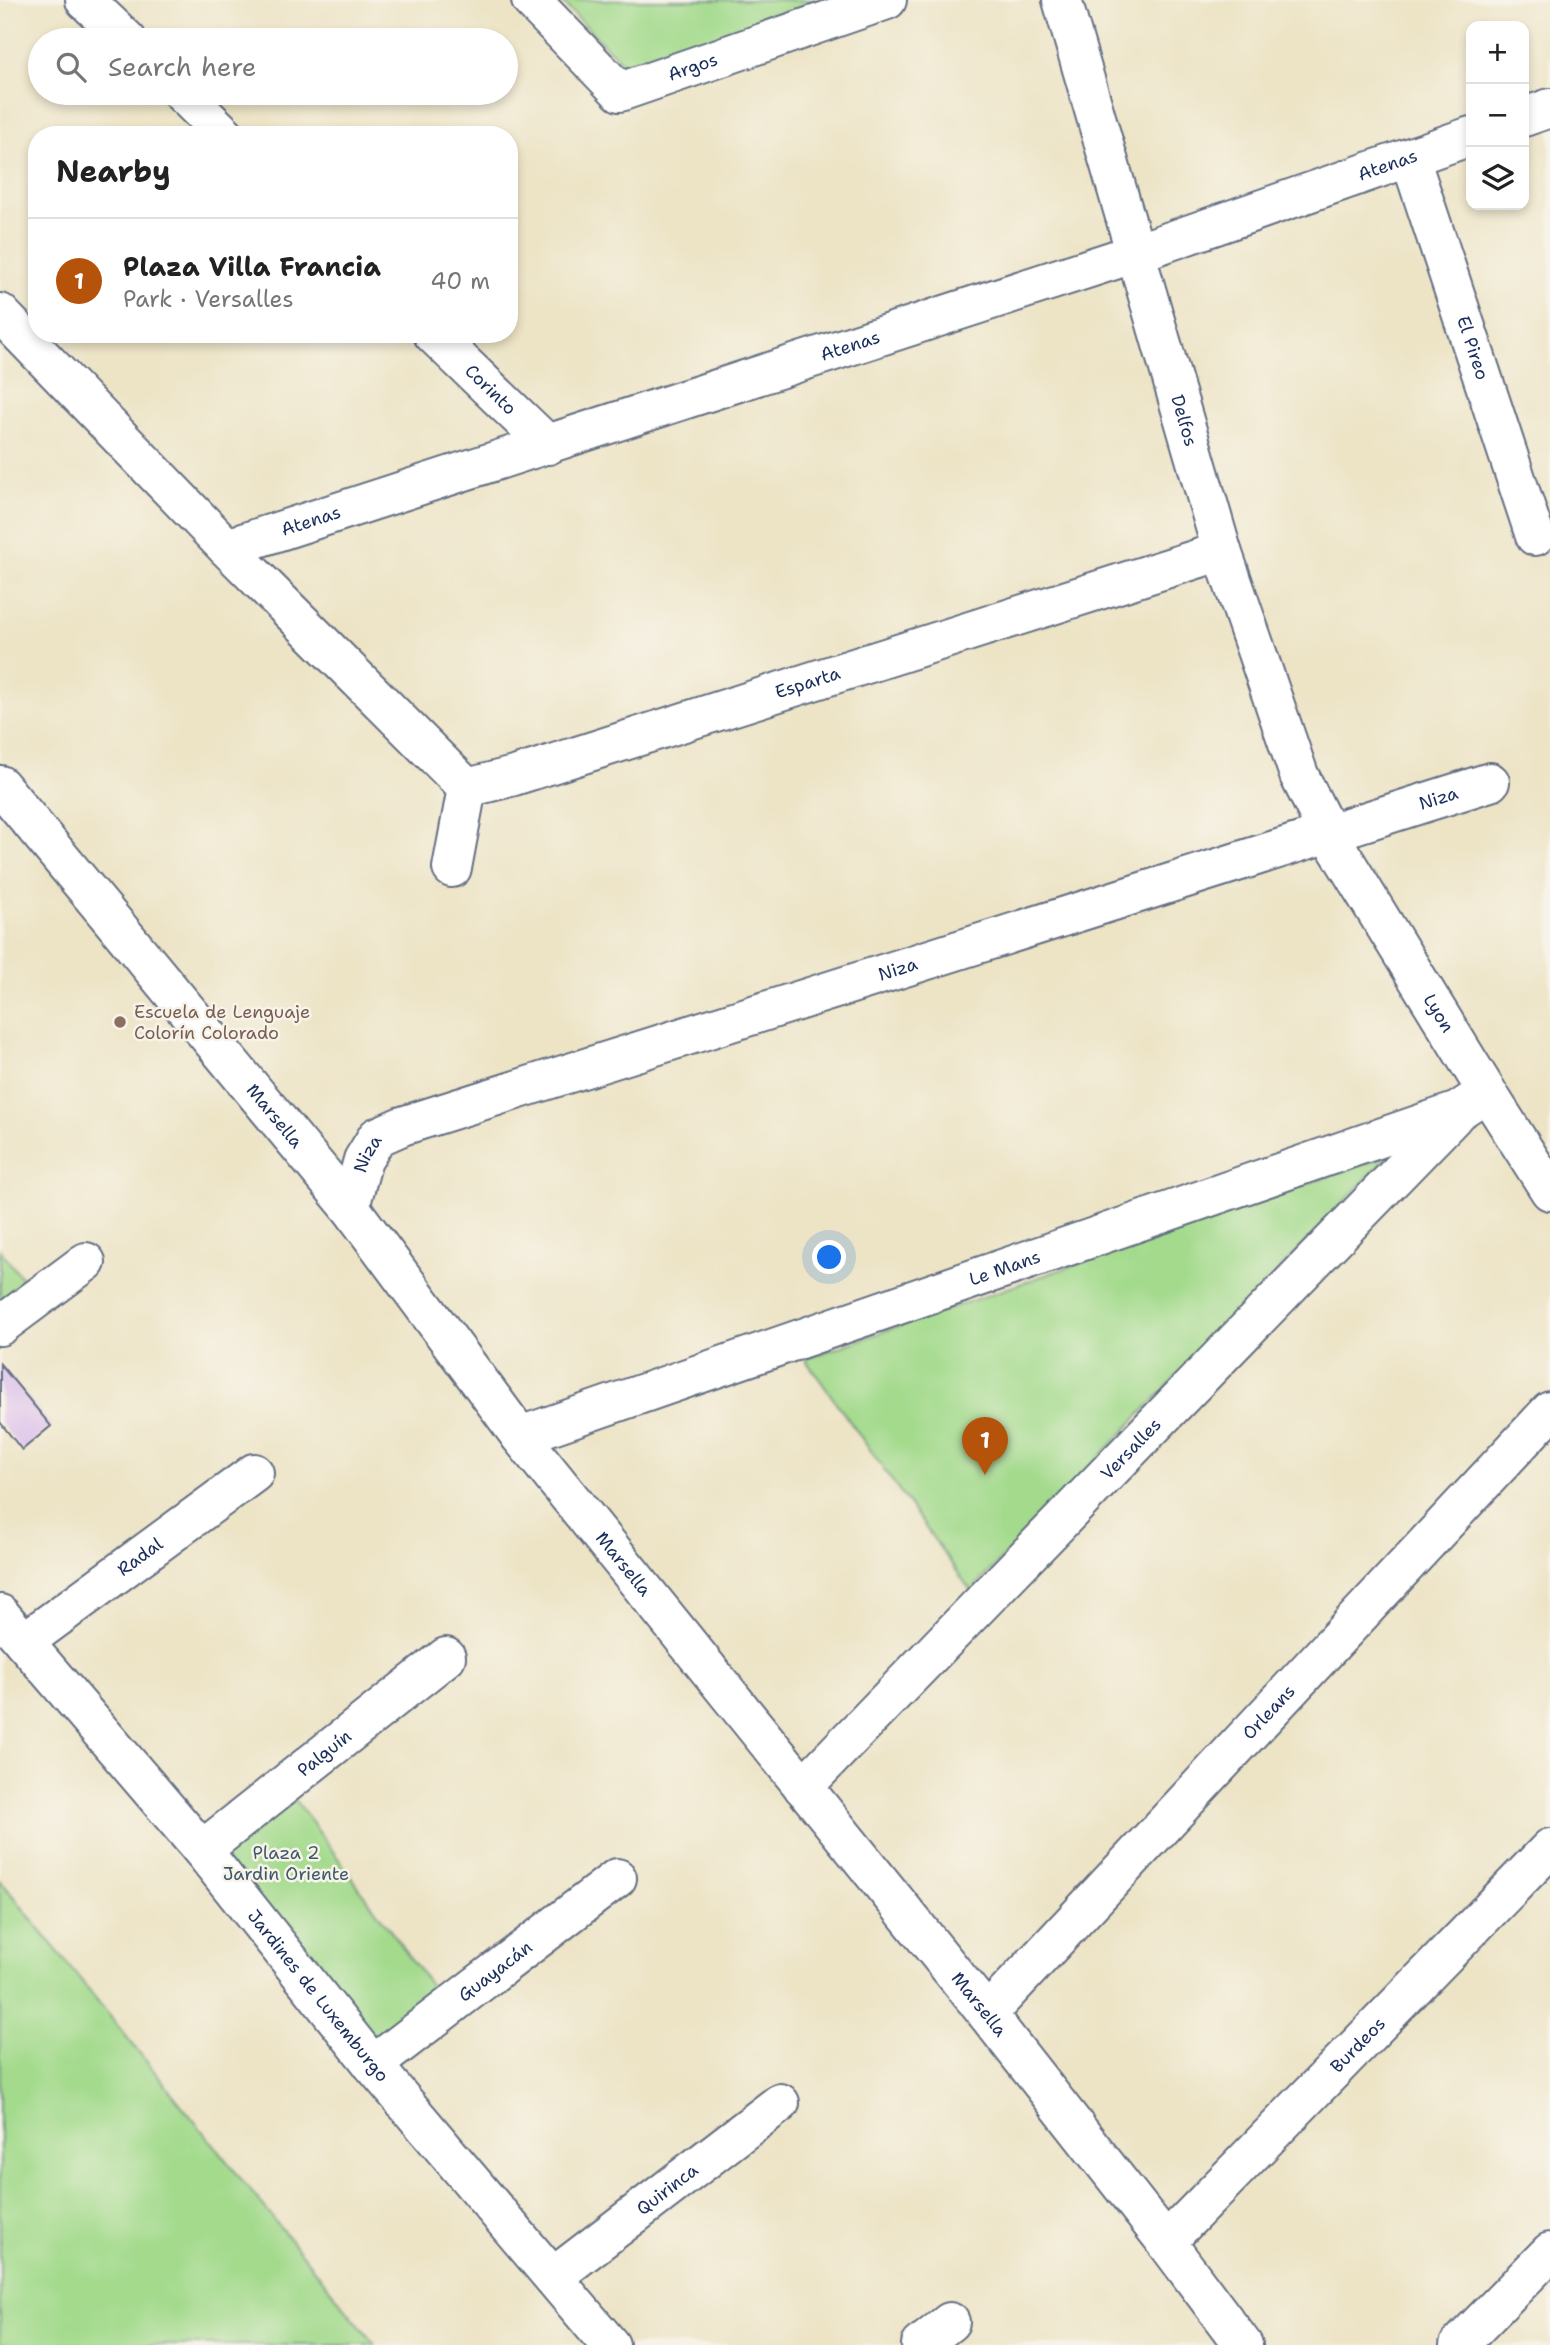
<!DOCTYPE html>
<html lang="en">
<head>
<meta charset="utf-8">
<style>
	body { margin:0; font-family:"Shantell Sans",sans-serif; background:#f6f6f6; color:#222 }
	.controls { position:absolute; right:21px; top:21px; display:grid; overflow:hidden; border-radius:14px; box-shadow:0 4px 10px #0003 }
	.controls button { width:63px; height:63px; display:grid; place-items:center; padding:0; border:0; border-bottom:2px solid #e0e0e0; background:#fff; color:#222; font:35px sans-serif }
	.you { position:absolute; left:830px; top:1258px; width:24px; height:24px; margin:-18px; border:5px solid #fff; border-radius:50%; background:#1a73e8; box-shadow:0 0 0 10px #1a73e833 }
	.badge { display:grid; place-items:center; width:46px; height:46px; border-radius:50%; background:#b45309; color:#fff; font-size:23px; font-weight:700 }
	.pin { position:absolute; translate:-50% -58px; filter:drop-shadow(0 2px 4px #0008) }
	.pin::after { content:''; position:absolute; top:37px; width:24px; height:21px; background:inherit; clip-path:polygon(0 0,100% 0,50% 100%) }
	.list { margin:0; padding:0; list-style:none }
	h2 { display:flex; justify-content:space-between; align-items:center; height:91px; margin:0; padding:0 28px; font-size:30px }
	h2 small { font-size:23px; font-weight:400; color:#767676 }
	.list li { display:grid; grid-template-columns:46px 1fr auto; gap:21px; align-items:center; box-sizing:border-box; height:126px; padding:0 28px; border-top:2px solid #e0e0e0 }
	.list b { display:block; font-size:26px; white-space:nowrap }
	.list p { margin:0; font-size:23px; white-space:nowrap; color:#767676 }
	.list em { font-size:23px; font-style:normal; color:#767676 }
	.icon { flex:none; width:38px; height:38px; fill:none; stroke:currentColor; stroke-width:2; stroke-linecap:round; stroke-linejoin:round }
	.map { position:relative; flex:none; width:1550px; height:2345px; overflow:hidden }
	.search { position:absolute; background:#fff; box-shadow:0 4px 10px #0003; left:28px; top:28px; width:490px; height:77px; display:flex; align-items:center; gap:18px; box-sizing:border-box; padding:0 24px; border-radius:38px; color:#767676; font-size:26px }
	.panel { position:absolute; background:#fff; box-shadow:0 4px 10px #0003; left:28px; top:126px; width:490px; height:217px; border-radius:28px }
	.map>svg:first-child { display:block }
	.green { fill:#a3da8c; stroke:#5f8475; stroke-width:2 }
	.building { fill:#d6b4ee }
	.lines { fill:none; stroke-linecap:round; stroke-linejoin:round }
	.minor-casing { stroke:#646e82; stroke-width:42 }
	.minor { stroke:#fff; stroke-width:38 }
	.education-dot { fill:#8d6e63; stroke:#f7f3e8; stroke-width:2.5 }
	.labels { text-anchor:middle; stroke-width:5; stroke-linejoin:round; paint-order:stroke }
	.street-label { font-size:18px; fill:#1b2f5e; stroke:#f7f3e8 }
	.education-label { font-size:18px; fill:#785e54; stroke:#f7f3e8; text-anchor:start }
	.park-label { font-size:18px; fill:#3d5a6a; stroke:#f7f3e8 }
</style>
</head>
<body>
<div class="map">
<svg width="1550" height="2345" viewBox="0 0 1550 2345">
	<rect width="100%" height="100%" fill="#f7f3e8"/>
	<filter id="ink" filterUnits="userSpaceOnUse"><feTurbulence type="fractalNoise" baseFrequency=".0143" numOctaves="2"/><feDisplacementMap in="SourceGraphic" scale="14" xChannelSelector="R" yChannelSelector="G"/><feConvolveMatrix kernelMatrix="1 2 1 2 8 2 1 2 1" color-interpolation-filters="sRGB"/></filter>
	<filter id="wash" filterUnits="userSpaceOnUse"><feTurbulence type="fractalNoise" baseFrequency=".00686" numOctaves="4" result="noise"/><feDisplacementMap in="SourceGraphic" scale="28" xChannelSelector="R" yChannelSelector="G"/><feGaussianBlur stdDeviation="1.57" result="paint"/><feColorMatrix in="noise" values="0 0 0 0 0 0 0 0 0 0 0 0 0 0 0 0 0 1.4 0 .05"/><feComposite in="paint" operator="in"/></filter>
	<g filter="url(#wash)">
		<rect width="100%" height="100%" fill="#ede4c6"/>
		<!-- green -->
		<g class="green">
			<polygon points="560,0 844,0 630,71"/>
			<polygon points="1389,1155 971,1591 805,1359"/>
			<polygon points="0,1250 27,1285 0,1307"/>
			<polygon points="295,1799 435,1992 371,2041 221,1854"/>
			<polygon points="0,1880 375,2345 0,2345"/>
		</g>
		<g id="blocks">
			<!-- building -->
			<polygon class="building" points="0,1364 51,1426 22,1450 0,1422"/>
		</g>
	</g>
	<g filter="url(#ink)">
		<use href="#blocks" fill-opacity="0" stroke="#646e82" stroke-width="2"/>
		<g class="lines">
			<!-- minor casing -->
			<g class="minor-casing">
				<g id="minor">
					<polyline points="85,0 127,40"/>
					<path id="s1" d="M531,0L620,92L887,0"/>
					<path id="s2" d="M1062,0L1222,551L1299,775L1328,833L1487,1092L1550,1191"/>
					<polyline points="182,93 225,135"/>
					<polyline points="1524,117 1550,108"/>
					<path id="s3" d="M1410,158L1535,536"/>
					<path id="s4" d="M0,313L227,548L1136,253L1471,136"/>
					<path id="s5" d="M433,334L548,445"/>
					<polyline points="227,548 467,788"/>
					<path id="s6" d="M0,785L350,1207L520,1436L987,2014L1166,2242L1243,2345"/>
					<path id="s7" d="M452,868L467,788L514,776L1222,551"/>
					<path id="s8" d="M350,1207L363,1160L377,1137L402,1126L1490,782"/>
					<polyline points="0,1326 86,1262"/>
					<path id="s9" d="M520,1436L1458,1111L1487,1092"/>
					<path id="s10" d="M0,1614L202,1850L373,2065L610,2345"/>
					<path id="s11" d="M24,1642L254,1473"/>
					<path id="s12" d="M803,1787L1453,1117"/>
					<path id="s13" d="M202,1850L446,1657"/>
					<path id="s14" d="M987,2014L1550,1411"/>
					<path id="s15" d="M373,2065L617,1878"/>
					<path id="s16" d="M1166,2242L1550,1848"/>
					<path id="s17" d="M553,2277L780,2103"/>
					<polyline points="921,2345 950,2322"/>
					<polyline points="1459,2345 1550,2252"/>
				</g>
			</g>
			<!-- minor -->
			<use href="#minor" class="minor"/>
		</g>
	</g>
	<!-- markers -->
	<circle class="education-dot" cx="120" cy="1022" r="7"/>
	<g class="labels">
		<!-- street labels -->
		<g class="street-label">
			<text dy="6" stroke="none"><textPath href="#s1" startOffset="205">Argos</textPath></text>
			<text dy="6" stroke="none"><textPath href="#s4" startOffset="1549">Atenas</textPath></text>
			<text dy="6" stroke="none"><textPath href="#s4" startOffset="982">Atenas</textPath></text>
			<text dy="6" stroke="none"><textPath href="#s3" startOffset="200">El Pireo</textPath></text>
			<text dy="6" stroke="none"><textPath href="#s5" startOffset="80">Corinto</textPath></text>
			<text dy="6" stroke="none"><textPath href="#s2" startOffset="438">Delfos</textPath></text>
			<text dy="6" stroke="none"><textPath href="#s4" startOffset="415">Atenas</textPath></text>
			<text dy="6" stroke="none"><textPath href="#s7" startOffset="438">Esparta</textPath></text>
			<text dy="6" stroke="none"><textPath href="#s8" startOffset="1190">Niza</textPath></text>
			<text dy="6" stroke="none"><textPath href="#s8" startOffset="623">Niza</textPath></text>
			<text dy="6" stroke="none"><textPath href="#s2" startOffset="1087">Lyon</textPath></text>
			<text dy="6" stroke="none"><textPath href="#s6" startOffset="430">Marsella</textPath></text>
			<text dy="6" stroke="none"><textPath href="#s8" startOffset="56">Niza</textPath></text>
			<text dy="6" stroke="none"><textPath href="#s9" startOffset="513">Le Mans</textPath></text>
			<text dy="6" stroke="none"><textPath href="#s12" startOffset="471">Versalles</textPath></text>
			<text dy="6" stroke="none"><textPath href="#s11" startOffset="144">Radal</textPath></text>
			<text dy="6" stroke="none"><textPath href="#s6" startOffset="998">Marsella</textPath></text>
			<text dy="6" stroke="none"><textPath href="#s14" startOffset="413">Orleans</textPath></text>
			<text dy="6" stroke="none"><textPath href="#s13" startOffset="156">Palguín</textPath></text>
			<text dy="6" stroke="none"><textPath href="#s15" startOffset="154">Guayacán</textPath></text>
			<text dy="6" stroke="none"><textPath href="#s10" startOffset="497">Jardines de Luxemburgo</textPath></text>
			<text dy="6" stroke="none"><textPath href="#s6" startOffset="1564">Marsella</textPath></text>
			<text dy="6" stroke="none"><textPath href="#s16" startOffset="275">Burdeos</textPath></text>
			<text dy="6" stroke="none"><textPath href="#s17" startOffset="144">Quirinca</textPath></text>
		</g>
		<!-- education labels -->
		<g class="education-label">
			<text x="134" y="1018">Escuela de Lenguaje<tspan x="134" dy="21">Colorín Colorado</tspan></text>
		</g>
		<!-- park labels -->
		<g class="park-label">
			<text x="286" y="1859">Plaza 2<tspan x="286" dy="21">Jardin Oriente</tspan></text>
		</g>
	</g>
</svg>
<div class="controls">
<button>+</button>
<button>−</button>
<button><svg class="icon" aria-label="layers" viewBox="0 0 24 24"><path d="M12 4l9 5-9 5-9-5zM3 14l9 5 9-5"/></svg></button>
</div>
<div class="you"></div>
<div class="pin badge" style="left:985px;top:1475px">1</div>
<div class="search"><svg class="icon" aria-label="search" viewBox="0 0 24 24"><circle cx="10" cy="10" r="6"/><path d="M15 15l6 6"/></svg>Search here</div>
<section class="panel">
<h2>Nearby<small></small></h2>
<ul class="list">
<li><span class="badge">1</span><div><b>Plaza Villa Francia</b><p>Park · Versalles</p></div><em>40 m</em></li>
</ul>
</section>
</div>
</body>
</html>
